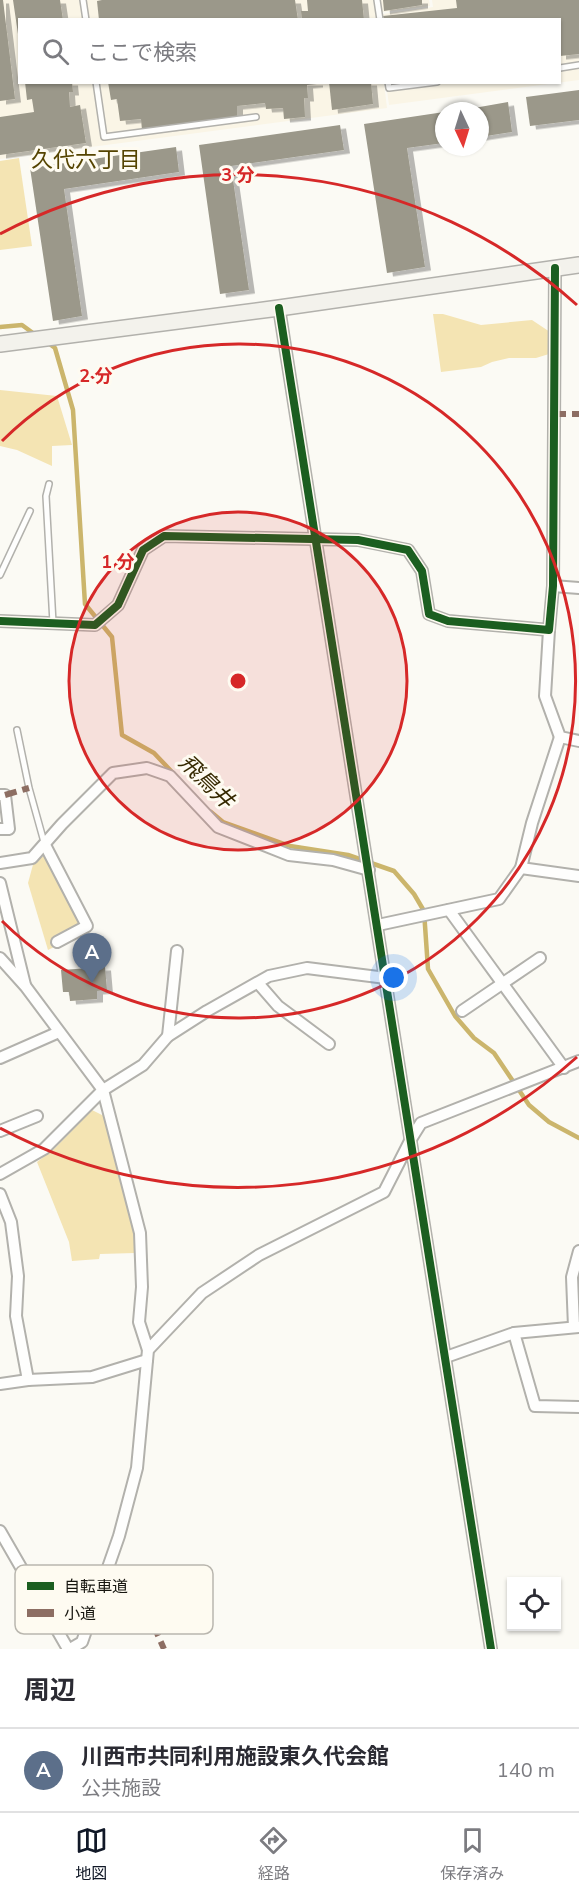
<!DOCTYPE html>
<html lang="ja">
<head>
<meta charset="utf-8">
<style>
	body { margin:0; font-family:"Nunito Sans","Noto Sans JP",sans-serif; background:#f7f7f7; color:#2b2b33 }
	.controls { position:absolute; right:18px; bottom:18px; display:grid; overflow:hidden; border-radius:0px; box-shadow:0 2px 4px #0004 }
	.controls button { width:54px; height:54px; display:grid; place-items:center; padding:0; border:0; border-bottom:2px solid #e1e1e2; background:#fff; color:#2b2b33; font:30px sans-serif }
	.compass { position:absolute; left:435px; top:102px; width:54px; height:54px; border-radius:50%; background:#fff; box-shadow:0 2px 4px #0004; rotate:176deg }
	.you { position:absolute; left:394px; top:978px; width:21px; height:21px; margin:-15px; border:4px solid #fff; border-radius:50%; background:#1a73e8; box-shadow:0 0 0 9px #1a73e833 }
	.badge { display:grid; place-items:center; width:39px; height:39px; border-radius:50%; background:#111827; color:#fff; font-size:20px; font-weight:700 }
	.pin { position:absolute; translate:-50% -50px; filter:drop-shadow(0 2px 3px #0008) }
	.pin::after { content:''; position:absolute; top:32px; width:21px; height:18px; background:inherit; clip-path:polygon(0 0,100% 0,50% 100%) }
	.list { margin:0; padding:0; list-style:none }
	h2 { display:flex; justify-content:space-between; align-items:center; height:78px; margin:0; padding:0 24px; font-size:26px }
	h2 small { font-size:20px; font-weight:400; color:#7c7c81 }
	.list li { display:grid; grid-template-columns:39px 1fr auto; gap:18px; align-items:center; box-sizing:border-box; height:84px; padding:0 24px; border-top:2px solid #e1e1e2 }
	.list b { display:block; font-size:22px; white-space:nowrap }
	.list p { margin:0; font-size:20px; white-space:nowrap; color:#7c7c81 }
	.list em { font-size:20px; font-style:normal; color:#7c7c81 }
	.icon { flex:none; width:33px; height:33px; fill:none; stroke:currentColor; stroke-width:2; stroke-linecap:round; stroke-linejoin:round }
	.map { position:relative; flex:none; width:579px; height:1649px; overflow:hidden }
	.search { position:absolute; background:#fff; box-shadow:0 2px 4px #0004; left:18px; right:18px; top:18px; height:66px; display:flex; align-items:center; gap:15px; box-sizing:border-box; padding:0 21px; border-radius:0px; color:#7c7c81; font-size:22px }
	.sheet { height:162px; background:#fff }
	nav { display:flex; justify-content:space-around; align-items:center; box-sizing:border-box; height:84px; border-top:2px solid #e1e1e2; background:#fff; font-size:16px; color:#7c7c81 }
	nav a { display:grid; justify-items:center; gap:3px }
	nav .on { color:#111827 }
	.map>svg:first-child { display:block }
	.built { fill:#faf5e6 }
	.green { fill:#f4e4b3 }
	.lines { fill:none; stroke-linecap:round; stroke-linejoin:round }
	.stream { stroke:#cbb56c; stroke-width:4.5 }
	.building { fill:#9b988a; filter:url(#shadow) }
	.lane-casing { stroke:#b2b1ac; stroke-width:8 }
	.street-casing { stroke:#b2b1ac; stroke-width:14 }
	.secondary-casing { stroke:#b2b1ac; stroke-width:18 }
	.lane { stroke:#fefefd; stroke-width:5 }
	.street { stroke:#fefefd; stroke-width:10 }
	.secondary { stroke:#f3f2ec; stroke-width:15 }
	.quiet { stroke:#8d6e63; stroke-width:6; stroke-dasharray:12 6; stroke-linecap:butt }
	.cycleway-casing { stroke:#fefbf1; stroke-width:11 }
	.cycleway { stroke:#1b5e20; stroke-width:8 }
	.ring { fill:none; stroke:#d62828; stroke-width:3 }
	.labels { text-anchor:middle; stroke-width:6; stroke-linejoin:round; paint-order:stroke }
	.neighbourhood-label { font-size:22px; fill:#554401; stroke:#fefbf1 }
	.water-label { font-size:22px; font-style:italic; fill:#362900; stroke:#fefbf1 }
	.key { fill:#fefbf1; stroke:#b9b6ae; stroke-width:1.5 }
	.key-label { font-size:16px; fill:#171610 }
	.centre { fill:#d62828; stroke:#fefbf1; stroke-width:3 }
	.ring-label { font-size:18px; text-anchor:middle; font-weight:bold; fill:#d62828; stroke:#fefbf1; stroke-width:6; stroke-linejoin:round; paint-order:stroke }
</style>
</head>
<body>
<div class="map">
<svg width="579" height="1649" viewBox="0 0 579 1649">
	<defs>
		<filter id="shadow"><feDropShadow dx="6" dy="3.5" stdDeviation="0" flood-color="#0004"/></filter>
	</defs>
	<rect width="100%" height="100%" fill="#fbfaf4"/>
	<!-- built -->
	<polygon class="built" points="0,0 429,0 430,6 375,13 376,15 433,7 432,0 579,0 579,80 389,105 386,83 560,82 560,20 20,20 20,82 384,83 387,108 0,159"/>
	<!-- green -->
	<g class="green">
		<polygon points="19,158 32,246 0,250 0,161"/>
		<polygon points="433,314 443,314 481,325 532,320 550,332 549,354 536,358 509,358 492,362 481,367 441,372"/>
		<polygon points="0,390 57,396 72,445 52,446 52,466 17,450 0,446"/>
		<polygon points="44,856 84,932 48,950 28,883 34,861"/>
		<polygon points="92,1110 106,1117 134,1230 135,1253 100,1254 99,1259 72,1261 69,1242 37,1162 54,1149"/>
	</g>
	<g class="lines">
		<!-- stream -->
		<g class="stream">
			<polyline points="0,327 22,325 37,336"/>
			<polyline points="47,342 55,348 73,410 85,604 112,637 122,735 154,753 173,773"/>
			<polyline points="211,812 223,822 290,846 348,855 394,871 414,894 424,911 428,969 455,1016 474,1038 494,1053 529,1105 549,1122 579,1138"/>
		</g>
	</g>
	<!-- building -->
	<g class="building">
		<polygon points="0,0 3,0 15,99 0,101"/>
		<polygon points="13,0 60,0 63,20 20,20 18,34"/>
		<polygon points="102,0 295,0 298,20 99,20 97,1"/>
		<polygon points="307,0 362,0 364,20 302,20 301,11 308,11"/>
		<polygon points="383,0 422,0 422,5 384,11"/>
		<polygon points="456,0 579,0 579,54 560,56 560,20 384,20 383,16 457,8"/>
		<polygon points="25,82 72,82 73,92 69,92 70,107 80,105 86,143 0,155 0,117 34,112 32,99 27,100"/>
		<polygon points="108,82 317,82 317,84 307,85 308,98 304,98 305,117 284,119 283,108 266,109 265,103 237,106 237,117 194,122 194,125 142,130 141,119 120,121 117,99 111,100"/>
		<polygon points="329,82 371,82 373,104 332,110"/>
		<polygon points="579,90 579,120 530,126 526,97"/>
		<polygon points="508,102 512,132 480,137 480,111 457,111"/>
		<polygon points="444,112 444,143 407,148 425,267 387,273 364,124"/>
		<polygon points="340,125 344,150 231,166 249,290 220,294 199,145"/>
		<polygon points="176,147 179,172 64,189 82,316 53,321 30,168"/>
		<polygon points="105,967 107,990 97,991 97,999 70,1001 69,992 63,992 61,970"/>
	</g>
	<g class="lines">
		<!-- lane casing -->
		<g class="lane-casing">
			<g id="lane">
				<polyline points="83,0 86,20"/>
				<polyline points="377,0 380,20"/>
				<polyline points="560,68 579,65"/>
				<polyline points="96,82 104,137 256,117"/>
				<polyline points="388,82 389,88 437,82"/>
				<polyline points="49,484 46,496 53,623"/>
				<polyline points="0,575 30,511"/>
				<polyline points="17,730 29,788 44,842"/>
			</g>
		</g>
		<!-- street casing -->
		<g class="street-casing">
			<g id="street">
				<polyline points="279,308 491,1649"/>
				<polyline points="553,586 579,588"/>
				<polyline points="0,621 95,625 118,605 143,550 164,536 358,540 408,550 422,571 429,614 448,621 549,630 553,586 555,268"/>
				<polyline points="549,630 545,696 560,737 579,741"/>
				<polyline points="0,795 5,795 9,829 0,829"/>
				<polyline points="45,845 87,926 57,942"/>
				<polyline points="0,863 32,858 62,824 113,773 147,768 170,776 218,827 289,855 333,860 369,870"/>
				<polyline points="521,868 579,876"/>
				<polyline points="0,883 25,985"/>
				<polyline points="449,910 564,1068"/>
				<polyline points="378,925 499,899 521,868 532,823 560,737"/>
				<polyline points="0,958 26,987 103,1090 140,1233 142,1287 139,1322 148,1350"/>
				<polyline points="258,983 278,1006 329,1044"/>
				<polyline points="462,1011 540,958"/>
				<polyline points="168,1036 177,951"/>
				<polyline points="0,1058 59,1032"/>
				<polyline points="0,1131 37,1116"/>
				<polyline points="0,1174 44,1149 103,1090 143,1065 168,1036 207,1011 269,976 307,968 386,978"/>
				<polyline points="0,1194 11,1222 18,1276 16,1316 28,1380"/>
				<polyline points="574,1327 572,1277 579,1251"/>
				<polyline points="514,1333 535,1406 579,1407"/>
				<polyline points="446,1357 514,1333 579,1327"/>
				<polyline points="0,1384 28,1380 92,1377 147,1360"/>
				<polyline points="0,1531 68,1649"/>
				<polyline points="70,1649 82,1642 119,1536 137,1468 148,1350 202,1293 259,1255 384,1192 411,1139 421,1123 579,1061"/>
			</g>
		</g>
		<!-- secondary casing -->
		<g class="secondary-casing">
			<polyline id="secondary" points="0,344 279,308 579,265"/>
		</g>
		<!-- lane -->
		<use href="#lane" class="lane"/>
		<!-- street -->
		<use href="#street" class="street"/>
		<!-- secondary -->
		<use href="#secondary" class="secondary"/>
		<!-- quiet -->
		<g class="quiet">
			<polyline points="554,414 579,414"/>
			<polyline points="5,795 29,788"/>
			<polyline points="107,1570 153,1624 164,1649"/>
		</g>
		<!-- cycleway casing -->
		<g class="cycleway-casing">
			<g id="cycleway">
				<polyline points="279,308 491,1649"/>
				<polyline points="0,621 95,625 118,605 143,550 164,536 358,540 408,550 422,571 429,614 448,621 549,630 553,586 555,268"/>
			</g>
		</g>
		<!-- cycleway -->
		<use href="#cycleway" class="cycleway"/>
	</g>
	<!-- distance rings -->
	<circle cx="238" cy="681" r="169" fill="#d62828" fill-opacity=".12"/>
	<g class="ring">
		<circle cx="238" cy="681" r="169"/>
		<path d="M2 441A337 337 0 1 1 2 921"/>
		<path d="M577 1057A506 506 0 0 1 0 1128M0 234A506 506 0 0 1 577 305"/>
	</g>
	<g class="labels">
		<!-- neighbourhood labels -->
		<g class="neighbourhood-label">
			<text x="86" y="167">久代六丁目</text>
		</g>
		<!-- water labels -->
		<g class="water-label">
			<text transform="translate(207 781) rotate(44)" y="8">飛鳥井</text>
		</g>
	</g>
	<!-- legend -->
	<rect x="15" y="1565" width="198" height="69" rx="9" class="key"/>
	<rect x="27" y="1582" width="27" height="8" fill="#1b5e20"/>
	<rect x="27" y="1609" width="27" height="8" fill="#8d6e63"/>
	<g class="key-label">
		<text x="64" y="1592">自転車道</text>
		<text x="64" y="1619">小道</text>
	</g>
	<circle cx="238" cy="681" r="9" class="centre"/>
	<g class="ring-label">
		<text x="238" y="181">3 分</text>
		<text x="96" y="382">2 分</text>
		<text x="118" y="568">1 分</text>
	</g>
</svg>
<div class="controls">
<button><svg class="icon" aria-label="locate" viewBox="0 0 24 24"><circle cx="12" cy="12" r="6"/><path d="M12 2v4M12 18v4M2 12h4M18 12h4"/></svg></button>
</div>
<svg class="compass" viewBox="-18 -18 36 36"><path d="M0-13l5 13h-10z" fill="#e53935"/><path d="M0 13l5-13h-10z" fill="#7c7c81"/></svg>
<div class="you"></div>
<div class="pin badge" style="left:92px;top:983px;background:#5c6f8a">A</div>
<div class="search"><svg class="icon" aria-label="search" viewBox="0 0 24 24"><circle cx="10" cy="10" r="6"/><path d="M15 15l6 6"/></svg>ここで検索</div>
</div>
<section class="sheet">
<h2>周辺<small></small></h2>
<ul class="list">
<li><span class="badge" style="background:#5c6f8a">A</span><div><b>川西市共同利用施設東久代会館</b><p>公共施設</p></div><em>140 m</em></li>
</ul>
</section>
<nav>
<a class="on"><svg class="icon" aria-label="map" viewBox="0 0 24 24"><path d="M3 6l6-2 6 2 6-2v14l-6 2-6-2-6 2zM9 4v14M15 6v14"/></svg>地図</a>
<a><svg class="icon" aria-label="directions" viewBox="0 0 24 24"><path d="M12 3l9 9-9 9-9-9zM9 14v-3h6M13 9l2 2-2 2"/></svg>経路</a>
<a><svg class="icon" aria-label="saved" viewBox="0 0 24 24"><path d="M7 4h10v16l-5-4-5 4z"/></svg>保存済み</a>
</nav>
</body>
</html>
